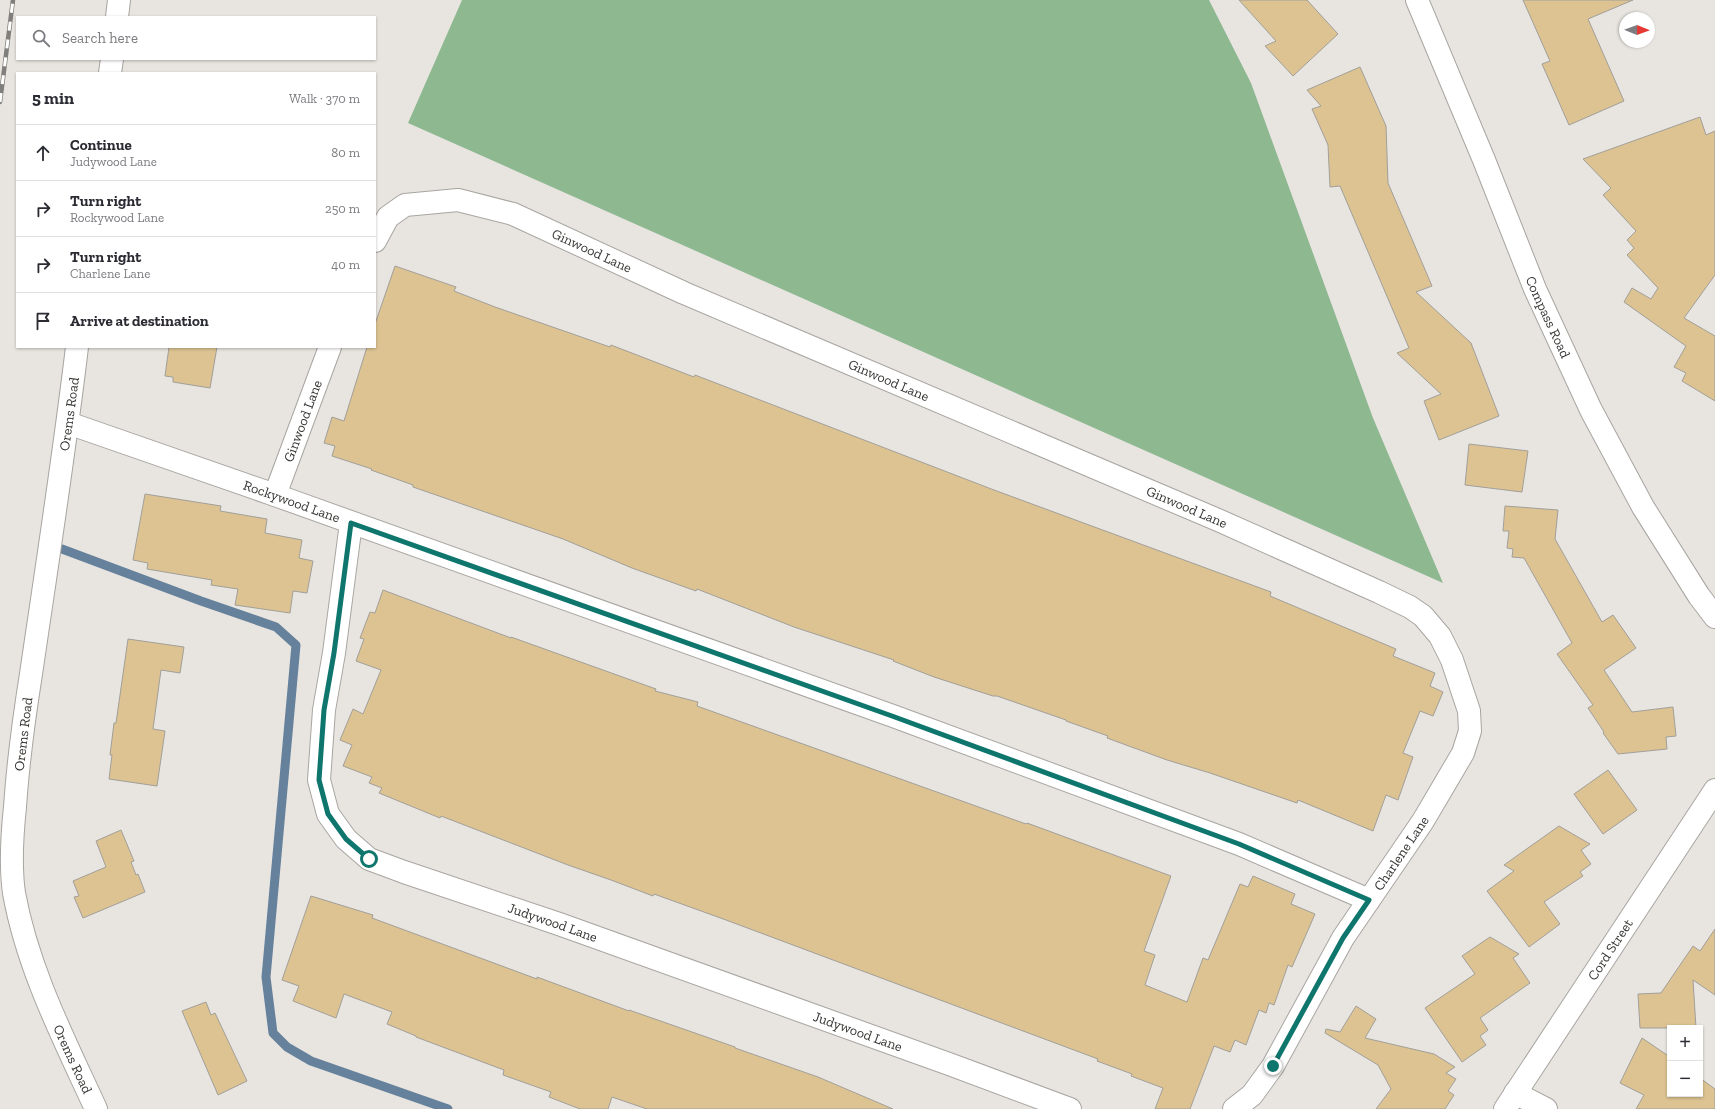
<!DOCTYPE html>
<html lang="en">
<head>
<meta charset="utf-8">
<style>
	body { margin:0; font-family:"Zilla Slab",serif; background:#f7f7f7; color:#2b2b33 }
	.controls { position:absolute; right:12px; bottom:12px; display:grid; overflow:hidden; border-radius:0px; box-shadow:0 1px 3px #0004 }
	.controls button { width:36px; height:36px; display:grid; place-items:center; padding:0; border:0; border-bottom:1px solid #e1e1e2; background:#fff; color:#2b2b33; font:20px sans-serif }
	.compass { position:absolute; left:1619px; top:12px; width:36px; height:36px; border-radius:50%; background:#fff; box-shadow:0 1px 3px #0004; rotate:91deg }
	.stop { position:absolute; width:12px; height:12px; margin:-9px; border:3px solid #0f766e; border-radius:50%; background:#fff }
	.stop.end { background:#0f766e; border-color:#fff; box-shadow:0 1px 4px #0008 }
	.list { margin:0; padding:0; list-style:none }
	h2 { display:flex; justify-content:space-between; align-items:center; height:52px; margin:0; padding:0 16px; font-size:17px }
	h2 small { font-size:13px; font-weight:400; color:#7c7c81 }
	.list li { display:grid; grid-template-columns:26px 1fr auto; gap:12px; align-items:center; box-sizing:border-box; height:56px; padding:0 16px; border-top:1px solid #e1e1e2 }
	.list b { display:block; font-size:15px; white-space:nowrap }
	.list p { margin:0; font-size:13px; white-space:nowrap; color:#7c7c81 }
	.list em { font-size:13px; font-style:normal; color:#7c7c81 }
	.icon { flex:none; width:22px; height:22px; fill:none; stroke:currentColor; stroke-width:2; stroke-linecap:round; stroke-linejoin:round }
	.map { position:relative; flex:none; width:1715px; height:1109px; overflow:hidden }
	.search { position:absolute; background:#fff; box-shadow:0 1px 3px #0004; left:16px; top:16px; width:360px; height:44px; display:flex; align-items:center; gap:10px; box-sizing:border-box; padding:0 14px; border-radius:0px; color:#7c7c81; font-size:15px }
	.panel { position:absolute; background:#fff; box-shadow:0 1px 3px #0004; left:16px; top:72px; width:360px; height:276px; border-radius:0px }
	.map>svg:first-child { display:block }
	.forest { fill:#8eb890 }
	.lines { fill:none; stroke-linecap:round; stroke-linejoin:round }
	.stream { stroke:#66819b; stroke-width:9 }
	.building { fill:#ddc391; stroke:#a19f9a }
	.minor-casing { stroke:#a8a5a1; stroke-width:24 }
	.minor { stroke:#fff; stroke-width:22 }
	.rail-casing { stroke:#817f7b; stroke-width:4.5 }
	.rail { stroke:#fff; stroke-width:3; stroke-dasharray:9; stroke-linecap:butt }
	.route { stroke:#0f766e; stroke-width:5 }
	.labels { text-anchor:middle; stroke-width:4; stroke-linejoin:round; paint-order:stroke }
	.street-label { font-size:14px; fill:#363533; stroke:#fff }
</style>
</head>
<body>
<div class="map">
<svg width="1715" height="1109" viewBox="0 0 1715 1109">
	<rect width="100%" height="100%" fill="#e8e5e0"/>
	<!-- forest -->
	<polygon class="forest" points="462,0 1209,0 1251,83 1373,418 1443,583 408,123"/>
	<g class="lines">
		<!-- stream -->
		<polyline class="stream" points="62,549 201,601 276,627 296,645 266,977 273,1033 287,1047 311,1061 448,1109"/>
	</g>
	<!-- building -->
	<g class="building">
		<polygon points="1239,0 1307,0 1338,34 1293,76 1265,46 1276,41"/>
		<polygon points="1523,0 1633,0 1588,19 1624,101 1569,125 1542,64 1550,61"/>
		<polygon points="1360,67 1386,126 1388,183 1432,286 1416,292 1471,343 1499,416 1439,440 1424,401 1441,394 1397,353 1409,348 1340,186 1330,187 1328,145 1312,109 1321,106 1307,90"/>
		<polygon points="1700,117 1706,135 1715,131 1715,275 1684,318 1715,336 1715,401 1682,381 1686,373 1674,367 1686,346 1624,302 1632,288 1651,299 1658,288 1627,255 1634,248 1627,240 1636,231 1603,195 1611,188 1583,159"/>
		<polygon points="395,266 456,287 454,291 495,307 610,347 611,345 694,377 695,375 994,490 1271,592 1270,596 1396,649 1393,656 1435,673 1430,686 1443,692 1433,716 1420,711 1403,753 1413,757 1398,800 1386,795 1373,831 1298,800 1297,803 1210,773 1167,760 1107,738 1108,736 1066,721 1066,720 997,696 993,696 934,677 893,661 894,660 794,627 697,589 696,591 632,568 563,539 413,487 413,485 371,470 372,469 332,456 335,446 324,443 332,417 344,421 367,347 375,347 375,324"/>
		<polygon points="169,347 217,347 210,388 173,382 173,377 165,376"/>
		<polygon points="1469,444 1528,451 1522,492 1465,485"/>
		<polygon points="145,494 221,506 220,511 267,519 265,533 302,540 299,558 313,561 307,593 293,591 290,613 235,605 238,589 211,585 212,580 147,569 148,563 133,560"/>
		<polygon points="1505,506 1558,510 1555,539 1602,622 1613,615 1636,648 1604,670 1632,712 1673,707 1676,736 1666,737 1667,749 1618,754 1603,733 1604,732 1588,708 1593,705 1557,654 1572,643 1524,558 1512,557 1513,549 1507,548 1509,531 1503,531"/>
		<polygon points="383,590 511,638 511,637 656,689 655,691 698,702 697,706 1026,824 1027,823 1171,876 1144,951 1155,955 1145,985 1187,1002 1203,958 1208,960 1240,884 1248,887 1253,876 1295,894 1291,904 1315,914 1292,967 1288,965 1274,1005 1269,1003 1266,1013 1259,1010 1246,1045 1235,1040 1230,1052 1214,1046 1190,1109 1155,1109 1163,1088 1131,1076 1132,1074 1097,1061 1098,1059 726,920 654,894 653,896 611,880 568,865 441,816 440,818 379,793 382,788 369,783 372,777 343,766 352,745 340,740 353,709 363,714 381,670 356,661 364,639 360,638 370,612 375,613"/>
		<polygon points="128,639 184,647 180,673 161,670 153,729 165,731 157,786 109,779 112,755 110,755 114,723 116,723"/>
		<polygon points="1608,770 1637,810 1603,834 1574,794"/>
		<polygon points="1559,826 1590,844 1581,850 1591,864 1580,872 1583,876 1544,902 1560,924 1529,947 1487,891 1514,871 1504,865"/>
		<polygon points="121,830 134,861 131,862 136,875 138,874 145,892 83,918 74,897 79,896 73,881 106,867 96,841"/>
		<polygon points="311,896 373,915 372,918 537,979 537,977 629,1011 629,1010 735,1047 735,1048 818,1077 893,1109 647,1109 612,1097 608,1109 580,1109 549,1097 551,1092 503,1075 504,1070 416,1037 416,1036 387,1024 392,1012 344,994 336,1018 293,1001 299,986 282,980"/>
		<polygon points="1715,929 1715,995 1693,980 1696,1028 1640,1028 1638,994 1661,993 1693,946 1700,951"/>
		<polygon points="1490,937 1519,954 1513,958 1530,983 1480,1018 1488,1030 1480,1036 1486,1045 1462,1062 1425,1008 1475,974 1462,956"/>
		<polygon points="206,1002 211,1015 215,1013 247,1081 218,1095 182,1011"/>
		<polygon points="1356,1006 1376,1019 1365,1038 1434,1054 1455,1067 1446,1073 1456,1079 1448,1091 1454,1095 1445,1109 1376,1109 1391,1089 1378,1065 1325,1033 1326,1029 1340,1032"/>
		<polygon points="1642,1038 1670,1057 1670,1094 1700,1094 1700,1078 1715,1089 1715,1109 1636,1109 1644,1095 1620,1083"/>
	</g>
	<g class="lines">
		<!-- minor casing -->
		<g class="minor-casing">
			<g id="minor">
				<path id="s1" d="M1417,0L1484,160L1535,289L1591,410L1643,507L1699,596L1715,617"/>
				<polyline points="117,17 119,0"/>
				<polyline points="110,73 112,59"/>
				<path id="s2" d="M375,241L388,217L405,205L458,200L513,214L684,293L1218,520L1379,592L1410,607L1423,616L1440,636L1452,660L1469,711L1470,731L1463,753L1423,821L1343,938L1273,1066L1252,1095L1234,1109"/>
				<path id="s3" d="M77,347C64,456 47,565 31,674C24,718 18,762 15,807C12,835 10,865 14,893C28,970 64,1039 96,1109"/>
				<path id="s4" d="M68,423L275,495L893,716L1239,844L1369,900"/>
				<path id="s5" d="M275,495L330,347"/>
				<path id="s6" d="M351,523L334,653L324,710L319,780L328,814L346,839L369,859L404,872L559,924L949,1064L1070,1109"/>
				<polyline points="1515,1093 1546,1109"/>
				<path id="s7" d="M1505,1109L1715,790"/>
			</g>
		</g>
		<!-- minor -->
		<use href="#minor" class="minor"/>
		<!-- rail casing -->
		<g class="rail-casing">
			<polyline id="rail" points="0,102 13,0"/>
		</g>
		<!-- rail -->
		<use href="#rail" class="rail"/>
	</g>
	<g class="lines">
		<!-- route -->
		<polyline class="route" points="369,859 346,839 328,814 319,780 324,710 334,653 351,523 892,716 1239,844 1369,900 1343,938 1273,1066"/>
	</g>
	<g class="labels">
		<!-- street labels -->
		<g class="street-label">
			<text dy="5" stroke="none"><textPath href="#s2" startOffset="245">Ginwood Lane</textPath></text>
			<text dy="5" stroke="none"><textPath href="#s1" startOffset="343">Compass Road</textPath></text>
			<text dy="5" stroke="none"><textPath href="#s2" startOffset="569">Ginwood Lane</textPath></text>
			<text transform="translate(69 414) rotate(-82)" y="5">Orems Road</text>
			<text dy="5" stroke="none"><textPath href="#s5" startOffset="79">Ginwood Lane</textPath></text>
			<text dy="5" stroke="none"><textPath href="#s4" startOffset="237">Rockywood Lane</textPath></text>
			<text dy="5" stroke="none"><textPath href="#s2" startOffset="893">Ginwood Lane</textPath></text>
			<text transform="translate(23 734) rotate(-83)" y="5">Orems Road</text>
			<text transform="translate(1401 853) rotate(-56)" y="5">Charlene Lane</text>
			<text dy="5" stroke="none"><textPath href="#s6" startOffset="550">Judywood Lane</textPath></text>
			<text dy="5" stroke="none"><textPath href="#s7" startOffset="191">Cord Street</textPath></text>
			<text dy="5" stroke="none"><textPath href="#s6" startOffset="874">Judywood Lane</textPath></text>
			<text dy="5" stroke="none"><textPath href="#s3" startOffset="727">Orems Road</textPath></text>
		</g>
	</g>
</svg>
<div class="controls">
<button>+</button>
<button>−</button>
</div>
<svg class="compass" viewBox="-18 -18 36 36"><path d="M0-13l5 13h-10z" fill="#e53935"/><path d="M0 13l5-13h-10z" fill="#7c7c81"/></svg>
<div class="stop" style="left:369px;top:859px"></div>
<div class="stop end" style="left:1273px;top:1066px"></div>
<div class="search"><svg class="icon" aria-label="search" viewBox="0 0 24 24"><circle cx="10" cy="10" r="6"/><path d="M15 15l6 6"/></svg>Search here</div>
<section class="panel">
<h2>5 min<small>Walk · 370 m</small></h2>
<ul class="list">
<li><svg class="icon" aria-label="ahead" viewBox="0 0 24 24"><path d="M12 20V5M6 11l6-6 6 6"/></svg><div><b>Continue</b><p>Judywood Lane</p></div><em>80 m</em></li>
<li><svg class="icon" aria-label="right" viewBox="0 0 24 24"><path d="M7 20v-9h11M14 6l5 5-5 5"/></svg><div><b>Turn right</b><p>Rockywood Lane</p></div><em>250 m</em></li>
<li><svg class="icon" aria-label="right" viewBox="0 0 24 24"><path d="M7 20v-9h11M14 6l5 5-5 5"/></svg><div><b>Turn right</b><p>Charlene Lane</p></div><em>40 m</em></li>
<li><svg class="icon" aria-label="arrive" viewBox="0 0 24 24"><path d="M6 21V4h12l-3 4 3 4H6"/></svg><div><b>Arrive at destination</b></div></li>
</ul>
</section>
</div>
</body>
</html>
